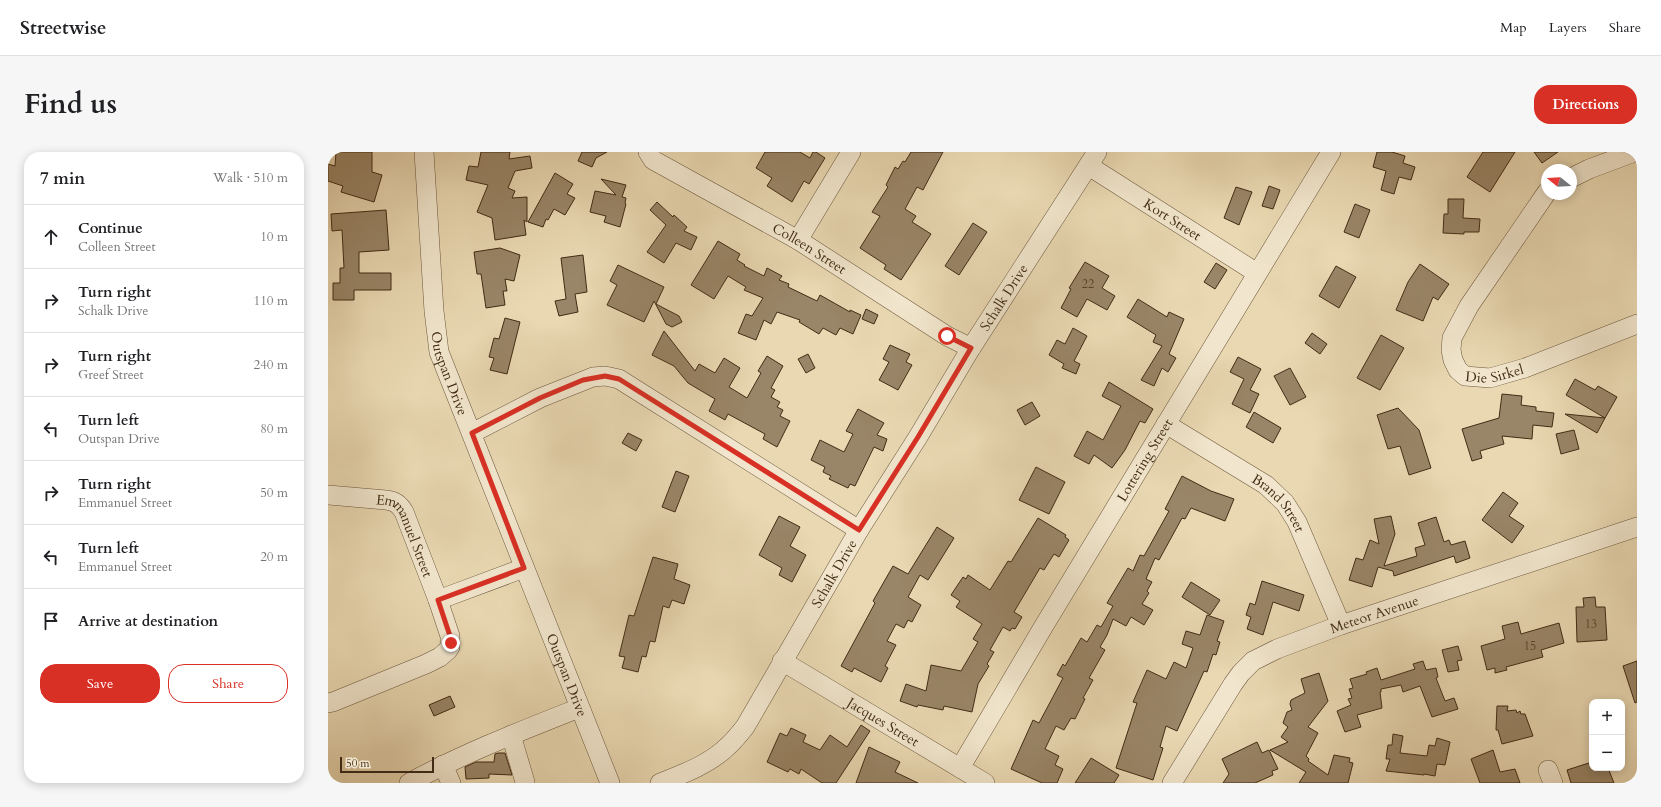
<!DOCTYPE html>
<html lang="en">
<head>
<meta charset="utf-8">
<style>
	body { margin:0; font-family:Cardo,serif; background:#f6f6f6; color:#202124 }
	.controls { position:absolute; right:12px; bottom:12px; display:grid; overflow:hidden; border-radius:8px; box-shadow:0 2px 10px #0003 }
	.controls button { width:36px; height:36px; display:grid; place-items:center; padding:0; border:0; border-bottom:1px solid #e0e0e0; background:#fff; color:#202124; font:20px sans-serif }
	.compass { position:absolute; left:1213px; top:12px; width:36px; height:36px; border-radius:50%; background:#fff; box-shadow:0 2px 10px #0003; rotate:288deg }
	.scale { position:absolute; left:12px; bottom:10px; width:94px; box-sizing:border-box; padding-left:4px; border:2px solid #422c15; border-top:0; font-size:11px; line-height:14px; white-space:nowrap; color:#422c15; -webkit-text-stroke:3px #f1e6cd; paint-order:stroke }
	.stop { position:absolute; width:12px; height:12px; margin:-9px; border:3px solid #d93025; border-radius:50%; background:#fff }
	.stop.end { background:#d93025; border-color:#fff; box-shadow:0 1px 4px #0008 }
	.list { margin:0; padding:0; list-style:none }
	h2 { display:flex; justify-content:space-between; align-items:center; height:52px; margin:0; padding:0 16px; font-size:17px }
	h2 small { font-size:13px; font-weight:400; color:#757577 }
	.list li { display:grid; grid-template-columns:26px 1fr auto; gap:12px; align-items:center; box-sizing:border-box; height:64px; padding:0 16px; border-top:1px solid #e0e0e0 }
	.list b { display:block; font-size:15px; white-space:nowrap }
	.list p { margin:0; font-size:13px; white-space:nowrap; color:#757577 }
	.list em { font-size:13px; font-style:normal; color:#757577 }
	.actions { display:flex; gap:8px; padding:12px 16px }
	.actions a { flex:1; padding:9px 0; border:1px solid #d93025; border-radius:16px; text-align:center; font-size:14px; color:#d93025 }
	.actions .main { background:#d93025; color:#fff }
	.icon { flex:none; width:22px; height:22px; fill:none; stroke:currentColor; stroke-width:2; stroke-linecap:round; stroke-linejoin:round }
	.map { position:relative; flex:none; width:1309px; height:631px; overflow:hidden; border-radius:16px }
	header { display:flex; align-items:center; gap:24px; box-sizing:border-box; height:56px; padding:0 20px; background:#fff; border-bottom:1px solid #e0e0e0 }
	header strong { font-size:19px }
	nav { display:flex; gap:22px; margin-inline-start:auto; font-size:14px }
	.intro { display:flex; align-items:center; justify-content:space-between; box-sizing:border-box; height:96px; padding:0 24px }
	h1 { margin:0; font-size:28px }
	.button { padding:10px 18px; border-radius:16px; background:#d93025; color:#fff; font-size:14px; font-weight:700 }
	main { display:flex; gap:24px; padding:0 24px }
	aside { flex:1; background:#fff; border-radius:16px; box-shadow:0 2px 10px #0003 }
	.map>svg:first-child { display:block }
	.building { fill:#998567; stroke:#422c15 }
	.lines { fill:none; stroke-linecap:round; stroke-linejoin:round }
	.minor-casing { stroke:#6c573c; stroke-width:20 }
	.minor { stroke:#f1e6cd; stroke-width:19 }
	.route { stroke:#d93025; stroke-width:5 }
	.labels { text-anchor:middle; stroke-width:3.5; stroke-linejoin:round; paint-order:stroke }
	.number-label { font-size:12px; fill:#58422a }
	.street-label { font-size:14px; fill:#422c15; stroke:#f1e6cd }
</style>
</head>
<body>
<header>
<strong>Streetwise</strong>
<nav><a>Map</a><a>Layers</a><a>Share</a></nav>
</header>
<div class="intro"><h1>Find us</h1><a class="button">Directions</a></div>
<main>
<aside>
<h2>7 min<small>Walk · 510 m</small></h2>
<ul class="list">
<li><svg class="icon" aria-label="ahead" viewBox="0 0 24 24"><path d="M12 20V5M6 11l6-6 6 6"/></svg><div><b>Continue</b><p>Colleen Street</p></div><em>10 m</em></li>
<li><svg class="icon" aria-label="right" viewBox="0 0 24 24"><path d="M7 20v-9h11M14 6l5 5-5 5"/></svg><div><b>Turn right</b><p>Schalk Drive</p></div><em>110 m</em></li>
<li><svg class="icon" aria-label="right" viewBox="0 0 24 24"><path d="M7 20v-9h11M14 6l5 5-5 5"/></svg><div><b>Turn right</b><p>Greef Street</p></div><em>240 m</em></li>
<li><svg class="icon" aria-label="left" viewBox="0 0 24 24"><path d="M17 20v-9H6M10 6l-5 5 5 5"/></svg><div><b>Turn left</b><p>Outspan Drive</p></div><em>80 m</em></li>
<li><svg class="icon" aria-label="right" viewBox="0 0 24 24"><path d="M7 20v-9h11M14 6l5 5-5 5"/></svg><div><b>Turn right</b><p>Emmanuel Street</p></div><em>50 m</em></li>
<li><svg class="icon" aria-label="left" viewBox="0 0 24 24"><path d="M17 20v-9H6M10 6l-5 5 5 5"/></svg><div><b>Turn left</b><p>Emmanuel Street</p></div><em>20 m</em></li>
<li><svg class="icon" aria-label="arrive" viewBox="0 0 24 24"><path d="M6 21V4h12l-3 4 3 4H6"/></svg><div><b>Arrive at destination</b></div></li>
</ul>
<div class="actions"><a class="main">Save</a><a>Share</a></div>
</aside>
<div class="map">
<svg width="1309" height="631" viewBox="0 0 1309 631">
	<rect width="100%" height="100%" fill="#e9d8b2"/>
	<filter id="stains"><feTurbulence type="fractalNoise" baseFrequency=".005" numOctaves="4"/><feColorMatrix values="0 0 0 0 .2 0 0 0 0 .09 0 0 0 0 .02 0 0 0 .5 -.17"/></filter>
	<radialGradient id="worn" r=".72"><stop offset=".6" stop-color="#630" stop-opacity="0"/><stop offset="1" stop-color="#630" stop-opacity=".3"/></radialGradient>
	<!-- building -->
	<g class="building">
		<polygon points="8,0 44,0 44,20 54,23 46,50 13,40 15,34 0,29 0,12 7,14"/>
		<polygon points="153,0 182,0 181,7 202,4 204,16 187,19 180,36 187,39 184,46 199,45 199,70 196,68 198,83 167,88 164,66 149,60 160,33 138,28 141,14 150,15"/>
		<polygon points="254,0 279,0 268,6 264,15 250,9"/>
		<polygon points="437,0 472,0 482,6 485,0 488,0 497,6 481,32 476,29 464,50 439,34 444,26 428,16"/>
		<polygon points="583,0 615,0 595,38 589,35 577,57 588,64 584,70 603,82 573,128 556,117 558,113 532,96 552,64 544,60 560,35 558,33 567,15 570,17 575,9 577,10"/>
		<polygon points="1049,0 1064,0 1077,4 1075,11 1087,15 1083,28 1071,25 1066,42 1053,38 1058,19 1045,15"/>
		<polygon points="1155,0 1187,0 1162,40 1139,25"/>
		<polygon points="1206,0 1230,0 1214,11"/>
		<polygon points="227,21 245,32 239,42 247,46 237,63 226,57 220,68 218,67 215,75 200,70"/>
		<polygon points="273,27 298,33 294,45 298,46 297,51 298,52 292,75 276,70 278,64 262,60 267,39 288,43"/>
		<polygon points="941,34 952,38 945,57 934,54"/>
		<polygon points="908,35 924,40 911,73 896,66"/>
		<polygon points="1120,47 1136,47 1135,66 1152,67 1151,80 1136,80 1136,82 1115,81 1116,62 1120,62"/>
		<polygon points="329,50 345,65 346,63 359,75 356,79 369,85 363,98 348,91 336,111 319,100 338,73 322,58"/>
		<polygon points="1027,52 1042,58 1031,86 1016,80"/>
		<polygon points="58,58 61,98 31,100 31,121 63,121 63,138 26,138 26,148 5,148 5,131 12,131 12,116 16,116 14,78 4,79 3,62"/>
		<polygon points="645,71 659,80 631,123 617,114"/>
		<polygon points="390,89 412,102 409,108 417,113 416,114 436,124 439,116 454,124 451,128 461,132 460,135 489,149 492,143 522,160 522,158 533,163 525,182 512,176 508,183 495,176 491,182 471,170 472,168 449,160 443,172 436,168 428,188 410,181 418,162 424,164 435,146 416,138 418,135 400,124 386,147 363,133"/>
		<polygon points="172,96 192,103 186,129 177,127 179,139 175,139 177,153 158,156 153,122 149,122 146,100"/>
		<polygon points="255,103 259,140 247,142 250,160 231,164 227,149 238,147 233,106"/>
		<polygon points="757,110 781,124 774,136 787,144 779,158 759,147 749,165 733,156 743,137 741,136"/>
		<polygon points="888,111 899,118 887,137 876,130"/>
		<polygon points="1092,112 1121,132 1110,148 1105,145 1095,169 1068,158 1080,130"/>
		<polygon points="290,113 336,135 328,152 351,164 354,170 344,175 338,172 326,149 316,170 279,153 289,133 282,129"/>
		<polygon points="1008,114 1028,125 1011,156 991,144"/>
		<polygon points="810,147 839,165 841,160 856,167 841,202 848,206 840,220 834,216 826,234 813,228 834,194 825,190 828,183 799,165"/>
		<polygon points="538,157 550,163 546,172 534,167"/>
		<polygon points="177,166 192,170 179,222 162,218 166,206 161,205 166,186 171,187"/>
		<polygon points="745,176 759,184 746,209 752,212 748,222 734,216 736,212 721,203 729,188 737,192"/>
		<polygon points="336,179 367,219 371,212 387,221 396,206 412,216 401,235 419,246 433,221 430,219 439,204 455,214 443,236 447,238 443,245 452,250 449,255 455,258 452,264 462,269 449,295 435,287 437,282 400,262 397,268 381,259 387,247 360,231 346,214 324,203"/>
		<polygon points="984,181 999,192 992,202 977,191"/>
		<polygon points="1053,183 1076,196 1052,238 1029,226"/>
		<polygon points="562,193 582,202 578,210 584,213 570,238 551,228 561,210 555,207"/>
		<polygon points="480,202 487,216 478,221 470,207"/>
		<polygon points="910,205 933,217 922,238 931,242 922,261 904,252 916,227 902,220"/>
		<polygon points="962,216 978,245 962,253 946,224"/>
		<polygon points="1247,227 1267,238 1270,234 1289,245 1277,266 1238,243"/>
		<polygon points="781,230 825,257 817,271 812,269 797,298 784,316 766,303 761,312 746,304 759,279 775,288 793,254 774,244"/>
		<polygon points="1174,242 1194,244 1193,253 1208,255 1208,259 1226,261 1224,275 1205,273 1204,287 1174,284 1176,292 1152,299 1154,306 1144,309 1134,277 1171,266"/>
		<polygon points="704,250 712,264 697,273 689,258"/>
		<polygon points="1070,256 1091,278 1103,316 1081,323 1072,294 1060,297 1049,263"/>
		<polygon points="530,257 556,271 549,283 559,287 555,299 546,295 527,334 522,332 520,336 501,327 503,324 495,320 497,315 483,308 492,288 516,300 525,282 518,279"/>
		<polygon points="926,260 953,276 945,291 918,275"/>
		<polygon points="1237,262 1277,266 1269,281"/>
		<polygon points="1246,278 1251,297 1233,302 1228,282"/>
		<polygon points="300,281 314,288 308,299 294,291"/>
		<polygon points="708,315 737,330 721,362 691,348"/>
		<polygon points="348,319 361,324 347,360 334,355"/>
		<polygon points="854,324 883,339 906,347 897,369 863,356 857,367 854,366 831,408 827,406 818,427 824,430 819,439 821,441 814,452 825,458 816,473 803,465 798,474 785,467 779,483 772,495 777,498 761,526 765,528 755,546 757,547 747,567 743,566 736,578 728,574 717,597 731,604 727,613 735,617 729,631 714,631 683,617 705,568 711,571 735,526 729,523 735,512 737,514 753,486 759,490 769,473 773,475 785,454 779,451 800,416 805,419 812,403 816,404 841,359 837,357"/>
		<polygon points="1175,340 1190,351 1181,364 1196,374 1184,391 1154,368"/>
		<polygon points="451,364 472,375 462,394 478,403 464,430 451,423 454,416 431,403"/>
		<polygon points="1063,364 1067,382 1056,414 1089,404 1087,396 1097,393 1090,371 1108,365 1116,390 1121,388 1123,393 1137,389 1142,406 1128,411 1126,404 1066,424 1065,419 1050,415 1044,435 1021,428 1028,406 1035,408 1042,388 1051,392 1046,367"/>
		<polygon points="710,366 738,383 737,385 741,388 731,405 726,402 716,418 712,416 686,460 694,465 687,477 684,476 682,479 675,475 662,498 666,500 659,512 661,514 650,532 644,560 616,554 615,558 590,553 589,555 572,549 578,532 598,539 603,513 633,519 650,490 645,487 654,472 628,455 632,449 623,443 635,425 638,427 640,423 662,438 680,409 683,410"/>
		<polygon points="609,375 626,386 600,428 592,423 580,445 593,453 584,470 580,468 576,476 568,472 559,489 568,493 557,514 560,516 553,530 526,516 524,520 513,514 547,451 545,449 565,414 580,422"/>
		<polygon points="325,405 350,412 346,427 362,433 356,452 344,448 341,456 335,454 327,490 322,489 318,505 314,504 310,520 294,516 297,505 291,504 301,463 306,464"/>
		<polygon points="934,429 976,443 971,459 945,450 935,483 919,477 923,465 918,463 922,451 927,453"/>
		<polygon points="863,430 892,448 882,463 854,445"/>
		<polygon points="1267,445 1268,455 1277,455 1279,488 1249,490 1248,455 1256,455 1255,446"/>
		<polygon points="879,463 896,469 889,489 892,490 888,503 885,502 879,520 876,519 849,579 838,574 832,595 835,596 825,628 788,616 809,551 805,550 819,518 838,527 846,510 858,516 865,496 854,492 858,479 872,483"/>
		<polygon points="1190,470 1193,482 1231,471 1236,491 1213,498 1215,505 1178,515 1179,518 1167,521 1167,516 1159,518 1153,494 1177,487 1174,474"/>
		<polygon points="1130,494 1134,508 1129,509 1131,518 1120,520 1114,498"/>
		<polygon points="1095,509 1098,518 1108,516 1110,525 1108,526 1117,549 1126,546 1130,557 1104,565 1092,534 1075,540 1073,533 1053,537 1053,540 1052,540 1054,556 1029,563 1033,575 1017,580 1009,559 1023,553 1020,547 1024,546 1021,537 1025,536 1022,527 1039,522 1038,520 1049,516 1053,528 1087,517 1085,512"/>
		<polygon points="1309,509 1309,550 1307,551 1295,514"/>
		<polygon points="991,521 1000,549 980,575 990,581 978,604 981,607 980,609 1000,623 1006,603 1022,606 1021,610 1025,611 1020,631 971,631 978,620 942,598 960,590 953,585 960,575 955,571 959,560 964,558 962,552 963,548 977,541 973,527"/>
		<polygon points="122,544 127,555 106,564 101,553"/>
		<polygon points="1169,554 1180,554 1179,559 1188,558 1189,561 1192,559 1193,562 1197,562 1205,584 1174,592 1170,578 1168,578"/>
		<polygon points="533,573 542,579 508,631 494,631 473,617 471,622 462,617 460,620 439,610 452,581 459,584 463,576 478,583 475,590 492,598 502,583 519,595"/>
		<polygon points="1065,582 1075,584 1072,601 1099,604 1101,593 1107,594 1109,586 1122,590 1117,613 1109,612 1107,624 1096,622 1096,623 1058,619 1062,607 1058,607 1060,593 1064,593"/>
		<polygon points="929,590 934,601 941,598 950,617 944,619 945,623 927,631 895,631 901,622 894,607"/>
		<polygon points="541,595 572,610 567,620 590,631 528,631"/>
		<polygon points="1165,598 1172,620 1187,617 1192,631 1152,631 1143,607"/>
		<polygon points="170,601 177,601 184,623 161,622 161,626 138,627 137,615 148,610 166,610 167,602"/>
		<polygon points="763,606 791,623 786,631 747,631"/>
		<polygon points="1264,610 1264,616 1280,616 1286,631 1243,631 1239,618"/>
	</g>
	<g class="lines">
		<!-- minor casing -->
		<g class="minor-casing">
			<g id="minor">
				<path id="s1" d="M96,0L106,159L111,200L282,631"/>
				<path id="s2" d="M320,0L325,8L470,88L619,184L643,196"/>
				<path id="s3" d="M761,14L929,121"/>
				<polyline points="1243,26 1261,17 1304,1"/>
				<path id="s4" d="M1219,40L1141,154L1124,186L1123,198L1125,208L1130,218L1137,224L1162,226L1197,216L1309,172"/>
				<polyline points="470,88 523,0"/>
				<path id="s5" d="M838,272L938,333L957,351L969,370L1013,473"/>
				<polyline points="144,281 212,246 265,225 277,224 291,227 302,234 531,378"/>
				<path id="s6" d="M0,343L58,348C67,349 71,352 76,360L110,448L122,484V495L120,498L112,505L98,512L5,550L0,551"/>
				<polyline points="110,448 196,416"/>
				<path id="s7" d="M454,509L657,631"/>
				<polyline points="183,583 197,630"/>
				<polyline points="115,613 123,631"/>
				<path id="s8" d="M632,616L714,477L1003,0"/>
				<polyline points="1220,618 1225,631"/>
				<path d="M81,631C136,601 193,579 251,556"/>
				<path id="s9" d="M332,631C355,622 382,612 400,594C406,589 411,582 417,575L531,378L590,285L643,196L769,0"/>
				<path id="s10" d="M844,631L905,532L913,521L925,509L949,497L1013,473L1309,375"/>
			</g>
		</g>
		<!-- minor -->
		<use href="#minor" class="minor"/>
	</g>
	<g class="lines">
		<!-- route -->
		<polyline class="route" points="123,491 122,484 110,448 196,416 144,281 212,246 255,228 277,224 291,227 531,378 590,285 643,196 619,184"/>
	</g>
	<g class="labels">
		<!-- number labels -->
		<g class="number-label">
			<text x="760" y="136">22</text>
			<text x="1263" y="476">13</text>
			<text x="1202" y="498">15</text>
		</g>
		<!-- street labels -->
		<g class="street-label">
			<text dy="5" stroke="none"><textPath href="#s3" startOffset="99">Kort Street</textPath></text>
			<text dy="5" stroke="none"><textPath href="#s2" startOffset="189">Colleen Street</textPath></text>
			<text dy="5" stroke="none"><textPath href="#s9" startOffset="605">Schalk Drive</textPath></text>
			<text dy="5" stroke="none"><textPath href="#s4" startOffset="247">Die Sirkel</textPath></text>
			<text dy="5" stroke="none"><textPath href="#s1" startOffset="224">Outspan Drive</textPath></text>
			<text dy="5" stroke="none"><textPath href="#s8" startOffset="359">Lottering Street</textPath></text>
			<text dy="5" stroke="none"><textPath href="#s5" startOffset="139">Brand Street</textPath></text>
			<text dy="5" stroke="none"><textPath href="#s6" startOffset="99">Emmanuel Street</textPath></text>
			<text dy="5" stroke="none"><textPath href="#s9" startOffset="281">Schalk Drive</textPath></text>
			<text dy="5" stroke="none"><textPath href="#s10" startOffset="277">Meteor Avenue</textPath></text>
			<text dy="5" stroke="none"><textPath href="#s1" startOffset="548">Outspan Drive</textPath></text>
			<text dy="5" stroke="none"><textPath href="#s7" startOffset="118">Jacques Street</textPath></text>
		</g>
	</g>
	<rect width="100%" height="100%" filter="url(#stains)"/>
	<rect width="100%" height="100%" fill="url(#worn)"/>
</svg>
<div class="controls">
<button>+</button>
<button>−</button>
</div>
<svg class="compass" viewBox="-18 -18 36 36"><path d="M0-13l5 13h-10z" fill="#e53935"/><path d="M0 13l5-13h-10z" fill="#757577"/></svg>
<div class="scale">50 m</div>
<div class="stop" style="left:619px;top:184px"></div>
<div class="stop end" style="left:123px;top:491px"></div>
</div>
</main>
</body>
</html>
